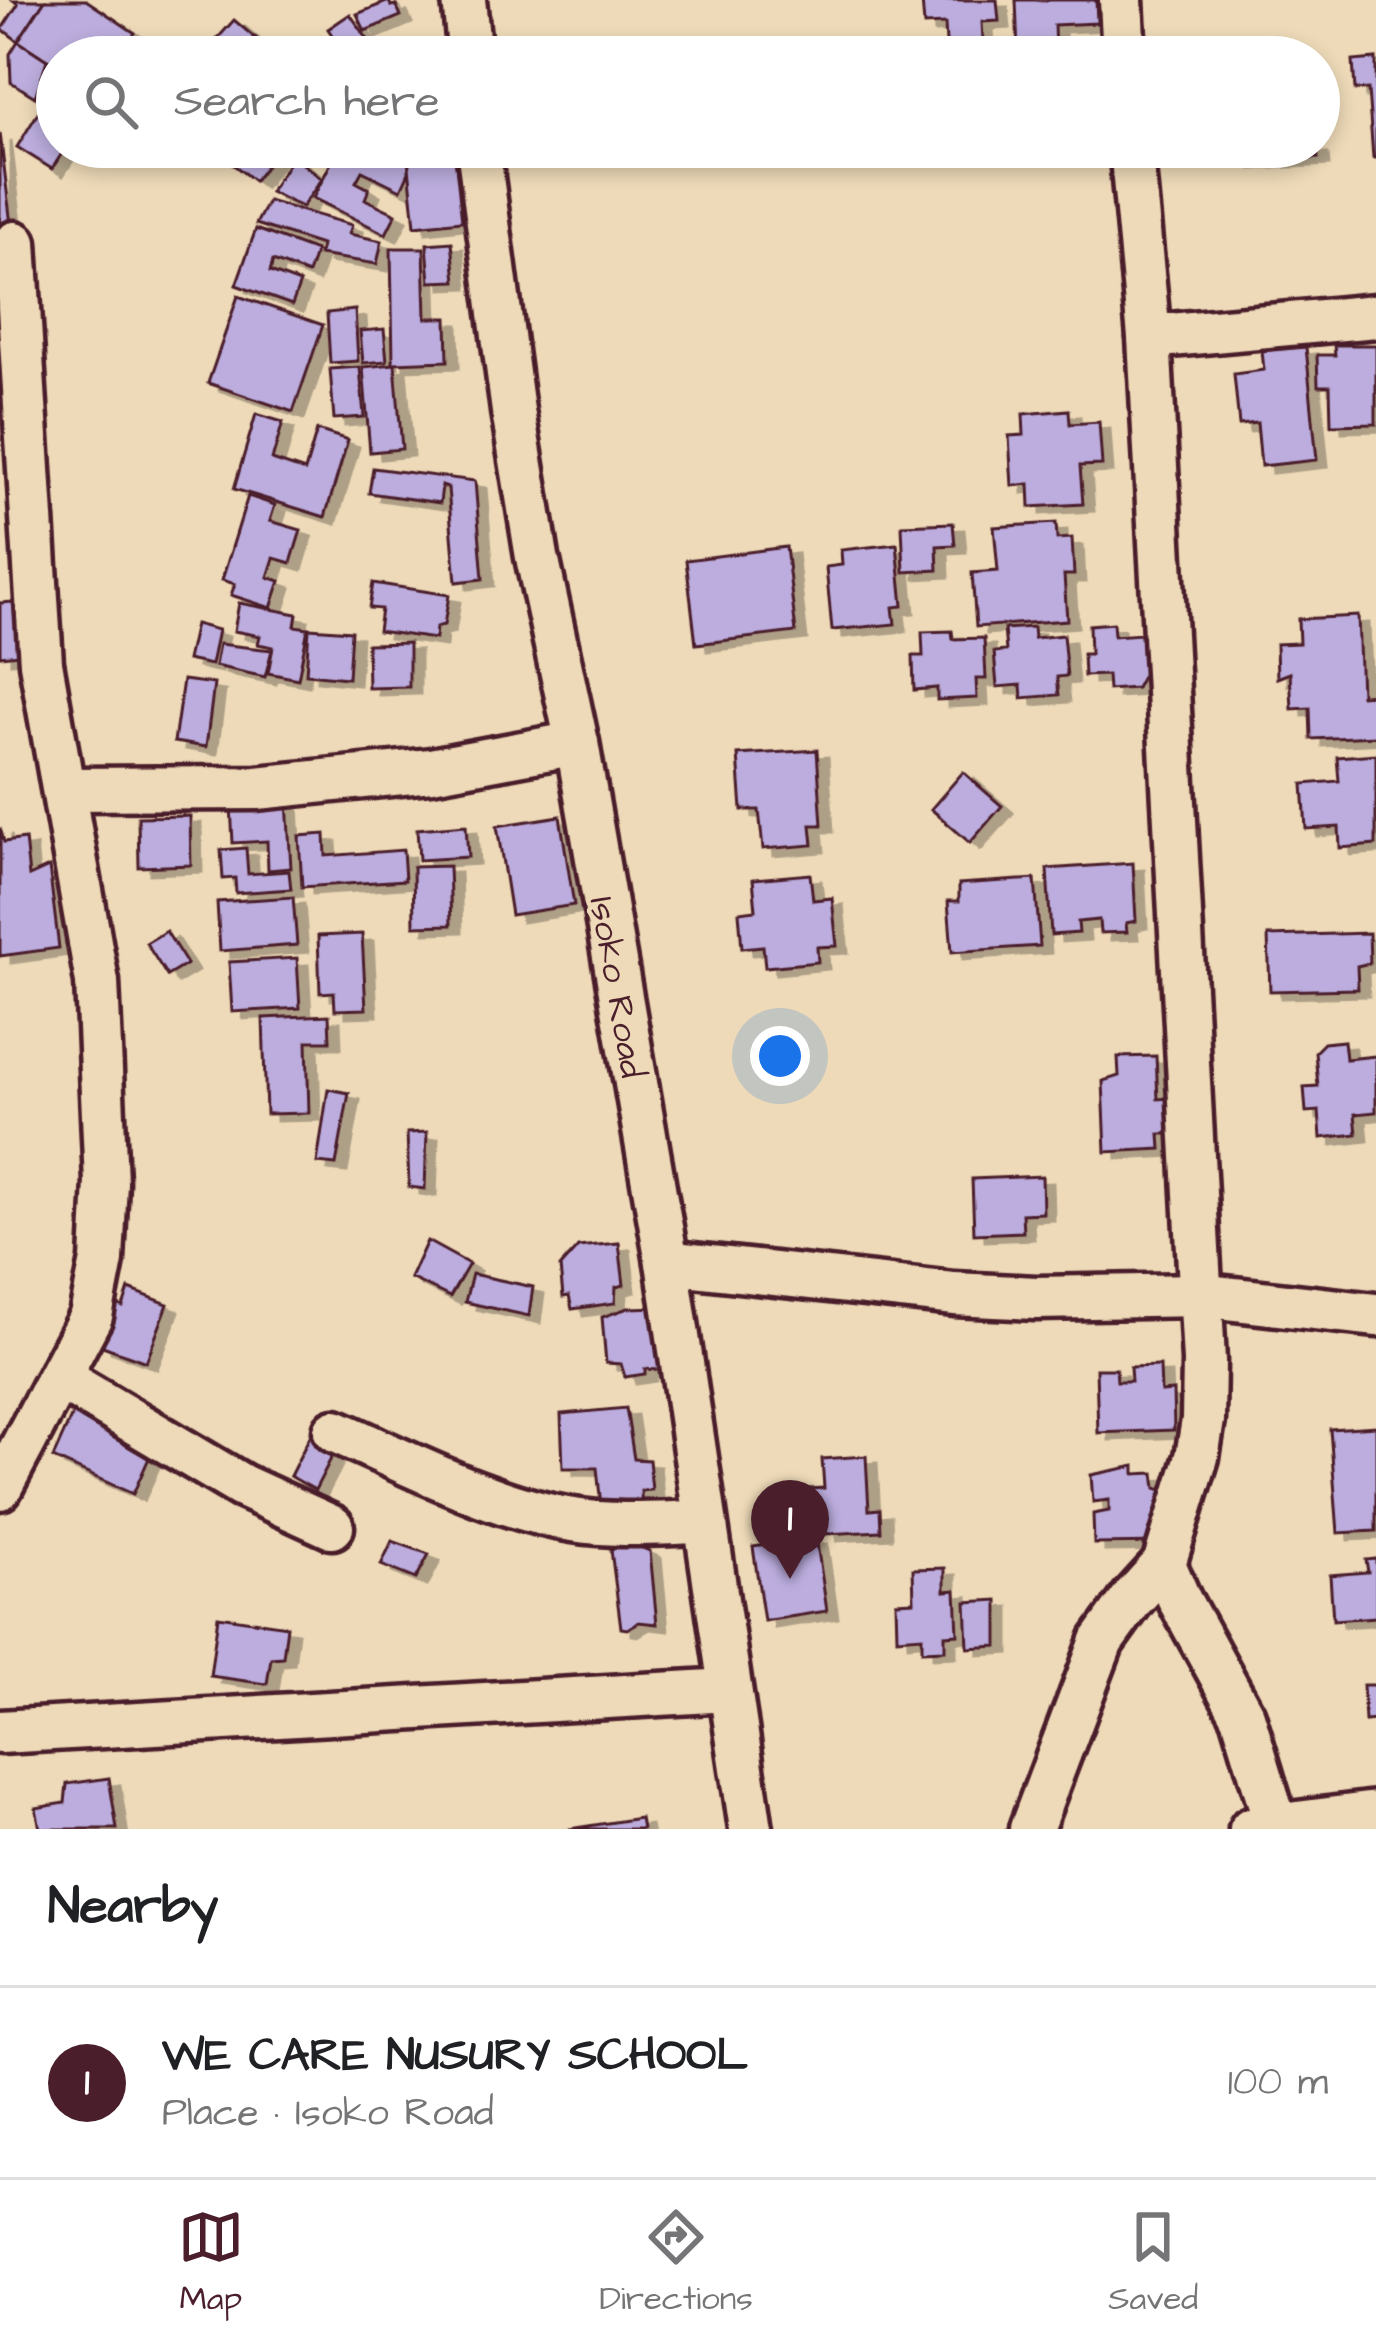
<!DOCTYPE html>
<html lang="en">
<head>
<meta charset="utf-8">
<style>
	body { margin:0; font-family:"Architects Daughter",sans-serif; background:#f2f2f2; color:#202124 }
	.you { position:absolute; left:780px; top:1056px; width:42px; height:42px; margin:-30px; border:9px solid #fff; border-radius:50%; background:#1a73e8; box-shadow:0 0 0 18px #1a73e833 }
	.badge { display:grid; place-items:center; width:78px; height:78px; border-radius:50%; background:#4a1f2b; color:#fff; font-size:39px; font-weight:700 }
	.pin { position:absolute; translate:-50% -99px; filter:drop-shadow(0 3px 6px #0008) }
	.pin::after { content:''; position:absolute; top:63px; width:42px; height:36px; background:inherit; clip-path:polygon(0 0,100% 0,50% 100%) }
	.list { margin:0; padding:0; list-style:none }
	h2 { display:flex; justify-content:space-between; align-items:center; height:156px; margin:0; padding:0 48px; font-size:51px }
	h2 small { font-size:39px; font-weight:400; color:#757577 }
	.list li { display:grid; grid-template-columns:78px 1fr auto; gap:36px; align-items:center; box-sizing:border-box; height:192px; padding:0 48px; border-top:3px solid #e0e0e0 }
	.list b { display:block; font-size:45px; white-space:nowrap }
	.list p { margin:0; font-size:39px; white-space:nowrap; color:#757577 }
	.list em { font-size:39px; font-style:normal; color:#757577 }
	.icon { flex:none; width:66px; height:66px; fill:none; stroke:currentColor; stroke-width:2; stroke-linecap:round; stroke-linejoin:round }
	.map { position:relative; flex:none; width:1376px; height:1829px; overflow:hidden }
	.search { position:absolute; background:#fff; box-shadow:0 6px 18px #0003; left:36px; right:36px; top:36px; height:132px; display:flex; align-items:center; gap:30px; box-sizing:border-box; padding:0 42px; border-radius:66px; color:#757577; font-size:45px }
	.sheet { height:348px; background:#fff }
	nav { display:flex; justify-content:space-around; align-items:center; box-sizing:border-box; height:168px; border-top:3px solid #e0e0e0; background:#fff; font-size:33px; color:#757577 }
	nav a { display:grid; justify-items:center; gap:6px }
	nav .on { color:#4a1f2b }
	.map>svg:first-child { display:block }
	.building { fill:#bcadde; stroke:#4a1f2b; stroke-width:3; filter:url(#shadow) }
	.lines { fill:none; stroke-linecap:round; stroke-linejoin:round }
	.minor-casing { stroke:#4a1f2b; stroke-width:51 }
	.minor { stroke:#eedab8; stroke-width:42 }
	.labels { text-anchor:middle; stroke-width:9; stroke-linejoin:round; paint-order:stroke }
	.street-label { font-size:36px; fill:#4a1f2b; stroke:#eedab8 }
</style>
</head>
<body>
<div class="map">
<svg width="1376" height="1829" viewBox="0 0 1376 1829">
	<defs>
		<filter id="shadow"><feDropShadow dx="11" dy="7" stdDeviation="0" flood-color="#0004"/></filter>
	</defs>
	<rect width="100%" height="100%" fill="#eedab8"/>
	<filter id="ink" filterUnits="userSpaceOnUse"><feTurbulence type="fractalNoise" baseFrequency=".00833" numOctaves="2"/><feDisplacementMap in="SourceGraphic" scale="24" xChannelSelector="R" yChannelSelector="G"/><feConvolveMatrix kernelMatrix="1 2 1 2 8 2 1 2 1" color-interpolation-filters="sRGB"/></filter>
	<g filter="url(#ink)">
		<!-- building -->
		<g class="building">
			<polygon points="13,0 45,0 18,41 2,29 18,4"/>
			<polygon points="45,0 86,0 135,33 120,57 57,57 57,64 47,60 18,41"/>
			<polygon points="922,0 997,0 999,21 982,22 983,41 946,43 945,24 924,25"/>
			<polygon points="1016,0 1103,0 1096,0 1097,23 1054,25 1055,51 1018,52"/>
			<polygon points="389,1 391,6 396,5 401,16 365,31 357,14"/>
			<polygon points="350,14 380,57 347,57 328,29"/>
			<polygon points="234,20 254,37 237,57 201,57"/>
			<polygon points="256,38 278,57 240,57"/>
			<polygon points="18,41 47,60 35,97 11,82 10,54"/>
			<polygon points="1376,59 1376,158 1373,158 1368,89 1355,90 1353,61"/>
			<polygon points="57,82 57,147 66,147 52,169 17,147"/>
			<polygon points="0,133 12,233 0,234"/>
			<polygon points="211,147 279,147 280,148 254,181"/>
			<polygon points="339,147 408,150 409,172 401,190 362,171 356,182 369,189 365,199 396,214 386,234 313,198"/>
			<polygon points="407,147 454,147 462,221 415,226"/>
			<polygon points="1240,147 1317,147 1318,158 1241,162"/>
			<polygon points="293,156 322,179 302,207 270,192"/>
			<polygon points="268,201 352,225 349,234 382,241 377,264 319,255 321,245 256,224"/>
			<polygon points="256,229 316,251 308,274 273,261 270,272 300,283 292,305 236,285"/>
			<polygon points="452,242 456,281 430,282 427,244"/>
			<polygon points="391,248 424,248 426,318 447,318 448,361 393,363"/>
			<polygon points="238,296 323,325 293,412 208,383"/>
			<polygon points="355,310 358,361 330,363 327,313"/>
			<polygon points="384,329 387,361 363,363 360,331"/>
			<polygon points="1334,345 1376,345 1376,424 1331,425 1330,386 1318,386 1317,355 1335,355"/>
			<polygon points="1306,347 1317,460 1261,466 1257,423 1239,425 1234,374 1264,370 1262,351"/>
			<polygon points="395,364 402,449 370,452 363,367"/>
			<polygon points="360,367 364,417 334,419 330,369"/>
			<polygon points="1069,410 1070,424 1099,422 1102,465 1080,466 1083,504 1030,507 1029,484 1012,486 1009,436 1024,435 1023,414"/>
			<polygon points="256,414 283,422 272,460 305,471 317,430 348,440 325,517 234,489"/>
			<polygon points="373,468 475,481 483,579 456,582 448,488 442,486 440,503 369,493"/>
			<polygon points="248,496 275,505 270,521 301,530 291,563 274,558 268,577 280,581 271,608 231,595 235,584 222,580"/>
			<polygon points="953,523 955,545 937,546 938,570 904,572 902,525"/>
			<polygon points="1056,523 1057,539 1072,538 1074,575 1064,575 1067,620 976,627 972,573 998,571 994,527"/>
			<polygon points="897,544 903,606 893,607 895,624 832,630 826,567 842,565 841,550"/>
			<polygon points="786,547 796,632 696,644 686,560"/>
			<polygon points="373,583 449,595 444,625 436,627 435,639 378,631 381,609 369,608"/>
			<polygon points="13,602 19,654 0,656 0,603"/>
			<polygon points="239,603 297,614 295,626 308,628 298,679 268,673 273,647 258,644 260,636 234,631"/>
			<polygon points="1358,616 1361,695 1376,694 1376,736 1311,739 1310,708 1292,709 1290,673 1277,678 1276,644 1299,643 1298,619"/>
			<polygon points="1113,623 1114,636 1141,634 1144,673 1136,688 1108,690 1107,675 1084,676 1083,654 1090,654 1089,625"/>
			<polygon points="195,624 218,630 211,665 187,660"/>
			<polygon points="1033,627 1034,638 1063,635 1067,676 1057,677 1059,695 1022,698 1021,685 997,687 994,652 1006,651 1004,629"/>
			<polygon points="309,628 351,631 348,678 306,674"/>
			<polygon points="952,631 953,639 984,638 986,679 976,679 977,698 937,700 937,688 914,690 913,656 923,656 922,632"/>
			<polygon points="409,643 409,687 368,688 367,644"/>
			<polygon points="219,644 272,650 265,677 215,666"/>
			<polygon points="183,680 214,684 206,747 174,742"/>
			<polygon points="817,750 822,825 811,825 813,845 763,849 759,810 742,810 738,755"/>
			<polygon points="1376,754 1376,845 1340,848 1339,827 1306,829 1303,784 1339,781 1337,757"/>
			<polygon points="963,772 1002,806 970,843 931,809"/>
			<polygon points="287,801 291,868 268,870 267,841 233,843 231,805"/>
			<polygon points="190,816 191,865 139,867 138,817"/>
			<polygon points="560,816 574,905 511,915 497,826"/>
			<polygon points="466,825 468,857 419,860 417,829"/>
			<polygon points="0,828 4,842 25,839 29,876 49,867 59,948 0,956"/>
			<polygon points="325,834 326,856 403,850 405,880 302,887 299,836"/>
			<polygon points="246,848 248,874 289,871 291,889 236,893 235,878 223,879 221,850"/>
			<polygon points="1133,863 1136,921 1126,923 1127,932 1100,933 1099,920 1078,922 1079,933 1051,935 1047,869"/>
			<polygon points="449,866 451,925 414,926 413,867"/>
			<polygon points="810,874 813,900 832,898 837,946 817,947 818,962 765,967 763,946 742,948 739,912 756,910 753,879"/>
			<polygon points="1035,879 1040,946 952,952 948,901 959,901 959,884"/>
			<polygon points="293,897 297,945 220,951 217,902"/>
			<polygon points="166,931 187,964 167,976 146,943"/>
			<polygon points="1369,933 1370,963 1357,966 1358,989 1270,991 1268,936"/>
			<polygon points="362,934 366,1009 335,1010 334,992 320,993 318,936"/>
			<polygon points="297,958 300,1008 232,1012 229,962"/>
			<polygon points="329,1015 330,1041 307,1041 309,1113 266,1114 263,1018"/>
			<polygon points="1344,1041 1346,1059 1376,1056 1376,1112 1355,1114 1357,1134 1321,1138 1319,1111 1306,1112 1304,1087 1318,1086 1315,1052 1324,1043"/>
			<polygon points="1156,1056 1158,1099 1170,1098 1171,1134 1160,1134 1161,1149 1106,1152 1103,1081 1119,1076 1118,1057"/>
			<polygon points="328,1089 349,1093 336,1165 317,1163"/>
			<polygon points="427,1132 425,1189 409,1187 407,1133"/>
			<polygon points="1042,1176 1043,1213 1022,1214 1023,1232 974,1234 972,1179"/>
			<polygon points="427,1241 469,1264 450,1297 410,1278"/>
			<polygon points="619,1243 624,1285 616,1287 615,1303 572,1309 569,1296 563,1297 560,1267 578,1247"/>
			<polygon points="472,1274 533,1287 529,1316 465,1302"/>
			<polygon points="129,1289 168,1304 146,1362 100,1345 115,1303 123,1307"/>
			<polygon points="661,1307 669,1371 645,1369 645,1374 625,1377 621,1364 606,1363 602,1317 628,1308"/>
			<polygon points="1160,1366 1161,1392 1173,1391 1174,1430 1098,1433 1096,1369 1116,1369 1117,1381 1131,1381 1130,1367"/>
			<polygon points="626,1408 634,1459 649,1460 652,1490 641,1491 642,1513 602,1515 597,1468 563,1468 561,1414"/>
			<polygon points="73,1413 153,1449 133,1494 53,1458"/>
			<polygon points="1376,1426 1376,1531 1338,1533 1330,1429"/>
			<polygon points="314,1428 339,1443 315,1490 290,1476"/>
			<polygon points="866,1456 869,1510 880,1509 881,1531 826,1534 825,1512 811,1513 810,1489 824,1488 822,1459"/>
			<polygon points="1135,1466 1135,1474 1154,1473 1156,1488 1172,1493 1163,1543 1094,1544 1093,1514 1109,1511 1109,1500 1093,1502 1091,1475"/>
			<polygon points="816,1537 827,1611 764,1621 753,1547"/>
			<polygon points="392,1541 429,1554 416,1579 381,1565"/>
			<polygon points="628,1542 650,1551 657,1624 639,1622 627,1629 621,1628 611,1550"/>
			<polygon points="1376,1559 1376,1617 1333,1620 1330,1575 1368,1572 1366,1560"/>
			<polygon points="945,1568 945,1591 956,1590 958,1634 945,1635 945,1650 922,1651 922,1636 897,1638 896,1602 914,1601 913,1569"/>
			<polygon points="998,1600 998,1646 968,1648 966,1602"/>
			<polygon points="218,1616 287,1626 283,1657 271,1658 267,1684 210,1676"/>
			<polygon points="1363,1685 1376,1685 1376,1720 1365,1721"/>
			<polygon points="109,1778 117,1829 40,1829 36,1808 65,1803 67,1784"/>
			<polygon points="640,1818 642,1829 569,1829"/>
		</g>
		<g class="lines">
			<!-- minor casing -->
			<g class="minor-casing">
				<g id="minor">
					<polyline points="464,0 470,57"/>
					<polyline points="1121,0 1124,57"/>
					<polyline points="478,147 513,411 537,557 577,743 667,1262 751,1829"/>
					<polyline points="1131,147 1149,337 1204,1361 1203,1420 1197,1457 1164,1564 1180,1601 1243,1716 1276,1825"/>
					<polyline points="1149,337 1376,316"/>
					<polyline points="65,789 257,788 431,770 577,743"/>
					<polyline points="667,1262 954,1294 1036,1298 1199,1295 1376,1315"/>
					<polyline points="60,1378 242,1486 332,1527"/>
					<path d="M335,1431C409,1463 494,1508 573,1520C616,1527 660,1523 704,1522"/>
					<polyline points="0,1488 91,1316 102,1260 106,1182 97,982 41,663 15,243"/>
					<polyline points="0,1732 729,1690"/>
					<polyline points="1031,1829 1102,1641 1133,1598 1164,1564"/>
					<polyline points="1251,1829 1376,1813"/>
				</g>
			</g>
			<!-- minor -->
			<use href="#minor" class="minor"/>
		</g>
	</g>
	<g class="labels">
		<!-- street labels -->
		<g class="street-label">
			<text transform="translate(619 987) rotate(80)" y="13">Isoko Road</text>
		</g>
	</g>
</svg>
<div class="you"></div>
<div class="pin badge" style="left:790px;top:1579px">1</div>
<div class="search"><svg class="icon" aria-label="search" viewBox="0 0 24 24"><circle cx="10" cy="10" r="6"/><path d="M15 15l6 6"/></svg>Search here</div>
</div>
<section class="sheet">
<h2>Nearby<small></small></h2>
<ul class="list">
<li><span class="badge">1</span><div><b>WE CARE NUSURY SCHOOL</b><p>Place · Isoko Road</p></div><em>100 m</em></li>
</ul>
</section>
<nav>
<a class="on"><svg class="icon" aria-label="map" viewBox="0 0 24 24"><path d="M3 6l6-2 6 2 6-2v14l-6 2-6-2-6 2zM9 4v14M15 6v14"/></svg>Map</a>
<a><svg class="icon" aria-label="directions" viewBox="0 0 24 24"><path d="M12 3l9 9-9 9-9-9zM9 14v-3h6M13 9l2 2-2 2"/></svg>Directions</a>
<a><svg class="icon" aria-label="saved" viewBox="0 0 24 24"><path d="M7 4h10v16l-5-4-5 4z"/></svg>Saved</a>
</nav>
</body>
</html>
